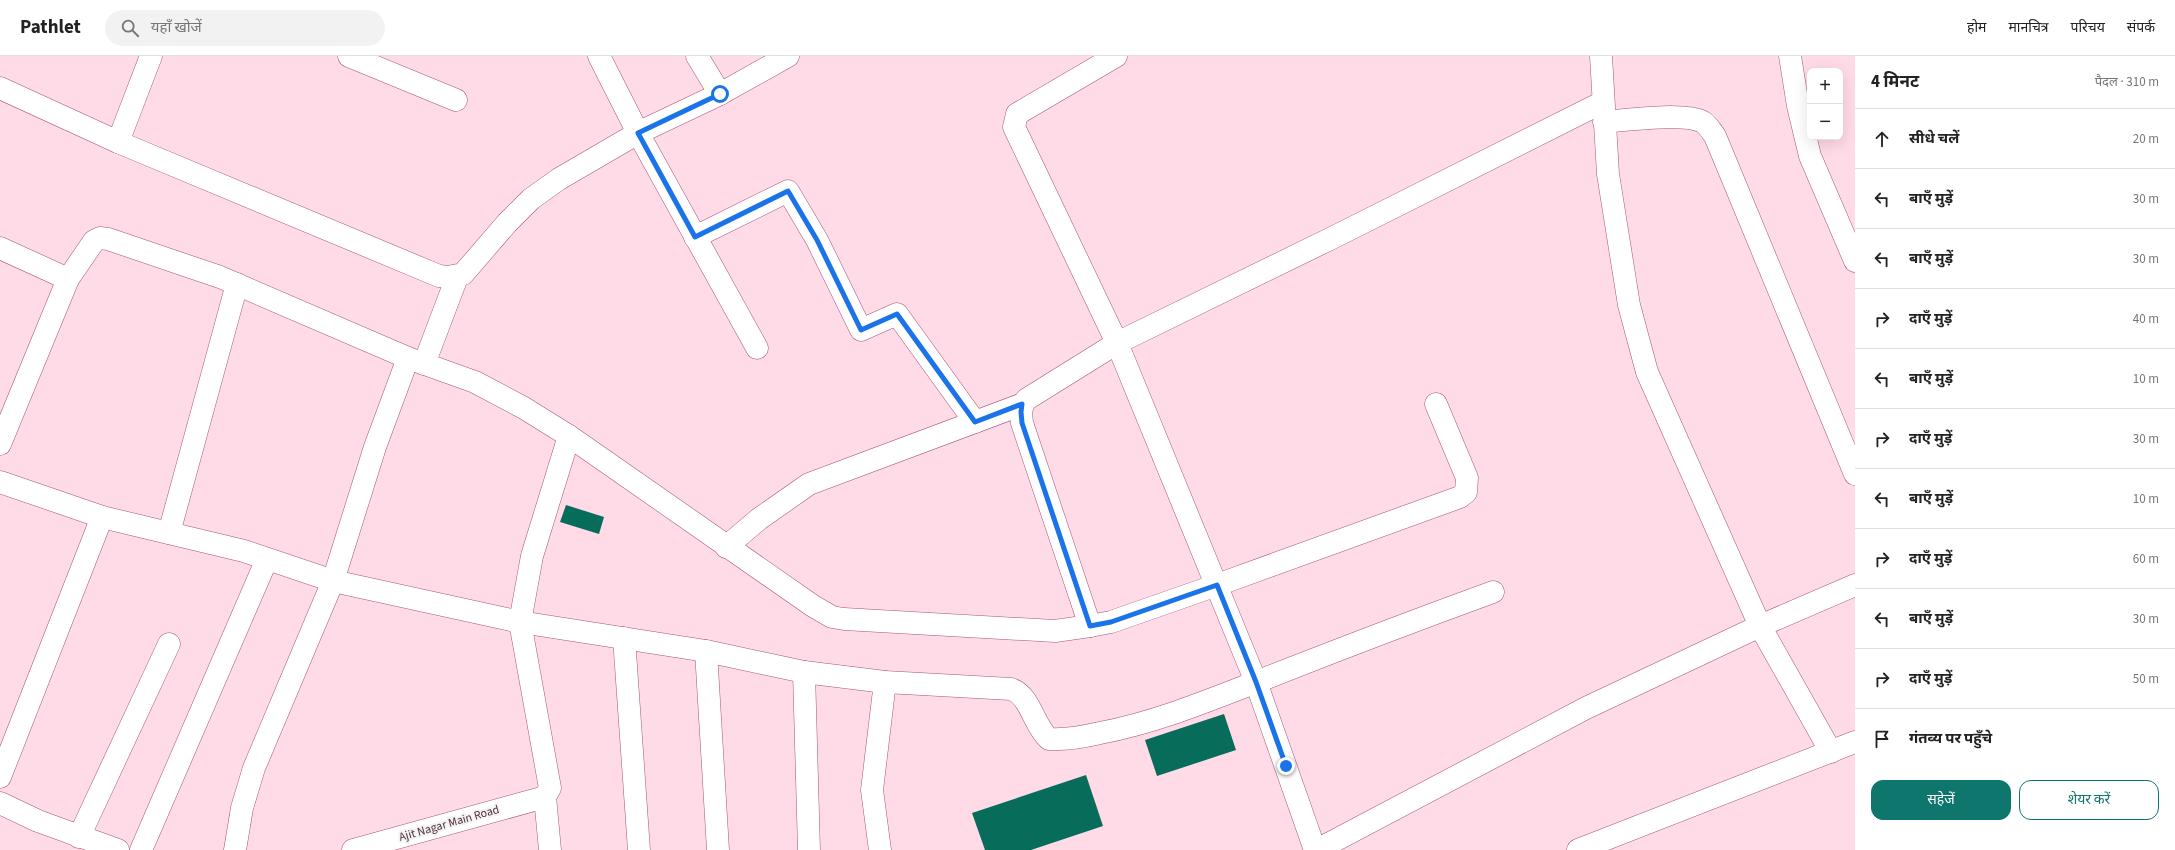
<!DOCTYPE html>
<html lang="hi">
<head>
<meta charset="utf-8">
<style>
	body { margin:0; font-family:"Source Sans 3","Noto Sans Devanagari",sans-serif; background:#f2f2f2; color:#222 }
	.controls { position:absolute; right:12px; top:12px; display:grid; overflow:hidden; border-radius:8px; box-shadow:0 4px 16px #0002 }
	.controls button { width:36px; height:36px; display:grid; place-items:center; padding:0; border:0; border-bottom:1px solid #e0e0e0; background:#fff; color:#222; font:20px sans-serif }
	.stop { position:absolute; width:12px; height:12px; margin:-9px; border:3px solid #1a73e8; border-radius:50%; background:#fff }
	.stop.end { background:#1a73e8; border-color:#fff; box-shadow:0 1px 4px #0008 }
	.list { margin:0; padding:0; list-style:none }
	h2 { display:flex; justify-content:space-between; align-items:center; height:52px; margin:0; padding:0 16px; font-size:17px }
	h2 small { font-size:13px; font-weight:400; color:#767676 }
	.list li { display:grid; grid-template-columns:26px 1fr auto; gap:12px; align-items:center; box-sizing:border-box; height:60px; padding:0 16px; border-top:1px solid #e0e0e0 }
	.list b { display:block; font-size:15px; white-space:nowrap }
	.list em { font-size:13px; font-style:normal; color:#767676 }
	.actions { display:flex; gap:8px; padding:12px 16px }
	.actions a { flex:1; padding:9px 0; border:1px solid #0f766e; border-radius:12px; text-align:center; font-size:14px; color:#0f766e }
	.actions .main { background:#0f766e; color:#fff }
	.icon { flex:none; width:22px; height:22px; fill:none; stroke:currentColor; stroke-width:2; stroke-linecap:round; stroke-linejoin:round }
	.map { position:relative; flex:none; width:1855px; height:794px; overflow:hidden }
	header { display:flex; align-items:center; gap:24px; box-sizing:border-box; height:56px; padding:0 20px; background:#fff; border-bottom:1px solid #e0e0e0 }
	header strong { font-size:19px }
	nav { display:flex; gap:22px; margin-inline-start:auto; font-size:14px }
	.search { width:280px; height:36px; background:#f2f2f2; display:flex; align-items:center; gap:10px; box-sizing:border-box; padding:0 14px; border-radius:22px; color:#767676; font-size:15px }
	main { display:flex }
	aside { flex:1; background:#fff }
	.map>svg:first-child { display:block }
	.building { fill:#076c5a }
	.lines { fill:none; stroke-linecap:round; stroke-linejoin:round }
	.minor-casing { stroke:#a45675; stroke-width:23 }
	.minor { stroke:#fff; stroke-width:22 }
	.route { stroke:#1a73e8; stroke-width:5 }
	.labels { text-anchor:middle; stroke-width:4; stroke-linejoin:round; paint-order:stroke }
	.street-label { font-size:12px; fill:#53303d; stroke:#f3f3f3 }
</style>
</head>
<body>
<header>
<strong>Pathlet</strong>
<div class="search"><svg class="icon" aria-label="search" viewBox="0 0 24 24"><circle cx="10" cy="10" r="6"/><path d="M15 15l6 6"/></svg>यहाँ खोजें</div>
<nav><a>होम</a><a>मानचित्र</a><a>परिचय</a><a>संपर्क</a></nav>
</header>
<main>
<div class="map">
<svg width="1855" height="794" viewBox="0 0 1855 794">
	<rect width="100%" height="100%" fill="#ffdae7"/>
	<!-- building -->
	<g class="building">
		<polygon points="566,449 604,461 599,478 560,466"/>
		<polygon points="1224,658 1236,694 1157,720 1145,684"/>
		<polygon points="1086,719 1103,770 1031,794 985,794 972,757"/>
	</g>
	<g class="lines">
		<!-- minor casing -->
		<g class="minor-casing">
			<g id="minor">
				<polyline points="349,0 456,44"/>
				<polyline points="599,0 638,77 757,292"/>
				<polyline points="697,0 720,38"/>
				<polyline points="1116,0 1017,58 1014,71 1117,287 1256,626 1315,794"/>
				<polyline points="1601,0 1608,118 1629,249 1647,316 1760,570 1831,696"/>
				<polyline points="1790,0 1798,50 1810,100 1855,205"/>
				<polyline points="0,32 118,86 439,220 448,221 463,218 507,167 531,143 559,123 638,77 720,38 788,0"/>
				<path d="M1604,66C1626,64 1685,56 1703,66C1708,69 1711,75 1715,80L1855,418"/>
				<polyline points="118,86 151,0"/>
				<polyline points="695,181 788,135 817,184 861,274 897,258 975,366"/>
				<polyline points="0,192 68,223 94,185 100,182 108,183 220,221 408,302 475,326 524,352 569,380 813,550 832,561 844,563 1055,575 1090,570 1111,566 1217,529 1460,441 1466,436 1467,422 1436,348"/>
				<polyline points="424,308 457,221"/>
				<polyline points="0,388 68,223"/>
				<path d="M0,426L102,461L244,495L333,525L520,566L706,595L804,616L885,626L1011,633C1031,640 1033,669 1049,683C1066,684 1083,681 1100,677C1157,666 1210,644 1264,623C1340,593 1416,564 1493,536"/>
				<polyline points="169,477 237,228"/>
				<polyline points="726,491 759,463 809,428 1023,348"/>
				<path d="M1090,570L1022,367C1021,357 1020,351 1027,343L1117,287L1334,181L1603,46"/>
				<polyline points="624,582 639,794"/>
				<polyline points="706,595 718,794"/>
				<polyline points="804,616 809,794"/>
				<polyline points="0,721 102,461"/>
				<polyline points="0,747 38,765 118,794"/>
				<polyline points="79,781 169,588"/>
				<polyline points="141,794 267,503"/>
				<polyline points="235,794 242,752 254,712 333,525 375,391 408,302"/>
				<polyline points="353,794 545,741"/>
				<polyline points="550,794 545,741 550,732 520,566 532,500 569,380"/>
				<polyline points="880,794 872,734 885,626"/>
				<polyline points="1317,794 1586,652 1760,570 1855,529"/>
				<polyline points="1578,794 1855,686"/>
			</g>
		</g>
		<!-- minor -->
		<use href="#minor" class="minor"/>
	</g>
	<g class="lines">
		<!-- route -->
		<polyline class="route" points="720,38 638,77 695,181 788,135 817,184 861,274 897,258 975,366 1022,348 1021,356 1022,367 1090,570 1111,566 1217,529 1256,626 1286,710"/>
	</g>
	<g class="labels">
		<!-- street labels -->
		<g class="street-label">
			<text transform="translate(449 767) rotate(-16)" y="4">Ajit Nagar Main Road</text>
		</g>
	</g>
</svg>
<div class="controls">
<button>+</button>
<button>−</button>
</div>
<div class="stop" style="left:720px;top:38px"></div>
<div class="stop end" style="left:1286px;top:710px"></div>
</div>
<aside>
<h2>4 मिनट<small>पैदल · 310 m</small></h2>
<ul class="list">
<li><svg class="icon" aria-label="ahead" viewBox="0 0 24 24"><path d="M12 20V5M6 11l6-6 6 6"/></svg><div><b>सीधे चलें</b></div><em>20 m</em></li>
<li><svg class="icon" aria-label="left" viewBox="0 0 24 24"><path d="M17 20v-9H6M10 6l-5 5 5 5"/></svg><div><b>बाएँ मुड़ें</b></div><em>30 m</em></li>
<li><svg class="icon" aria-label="left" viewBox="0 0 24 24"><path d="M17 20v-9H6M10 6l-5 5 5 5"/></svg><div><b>बाएँ मुड़ें</b></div><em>30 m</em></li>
<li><svg class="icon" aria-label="right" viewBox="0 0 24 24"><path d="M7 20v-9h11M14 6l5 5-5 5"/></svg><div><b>दाएँ मुड़ें</b></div><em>40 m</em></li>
<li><svg class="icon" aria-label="left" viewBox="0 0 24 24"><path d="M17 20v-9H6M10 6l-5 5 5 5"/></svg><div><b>बाएँ मुड़ें</b></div><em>10 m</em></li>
<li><svg class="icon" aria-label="right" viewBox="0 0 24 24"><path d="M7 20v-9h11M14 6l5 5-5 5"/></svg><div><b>दाएँ मुड़ें</b></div><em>30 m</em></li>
<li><svg class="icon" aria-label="left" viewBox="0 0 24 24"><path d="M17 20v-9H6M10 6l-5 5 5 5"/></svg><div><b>बाएँ मुड़ें</b></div><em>10 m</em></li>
<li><svg class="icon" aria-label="right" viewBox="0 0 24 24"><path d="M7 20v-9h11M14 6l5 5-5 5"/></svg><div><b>दाएँ मुड़ें</b></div><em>60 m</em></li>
<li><svg class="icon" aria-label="left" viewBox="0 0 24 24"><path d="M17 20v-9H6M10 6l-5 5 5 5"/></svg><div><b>बाएँ मुड़ें</b></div><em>30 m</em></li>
<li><svg class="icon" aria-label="right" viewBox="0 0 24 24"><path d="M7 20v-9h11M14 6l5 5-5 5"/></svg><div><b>दाएँ मुड़ें</b></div><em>50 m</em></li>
<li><svg class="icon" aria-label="arrive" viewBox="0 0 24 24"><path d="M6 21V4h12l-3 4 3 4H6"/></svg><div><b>गंतव्य पर पहुँचे</b></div></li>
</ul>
<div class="actions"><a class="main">सहेजें</a><a>शेयर करें</a></div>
</aside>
</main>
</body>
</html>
